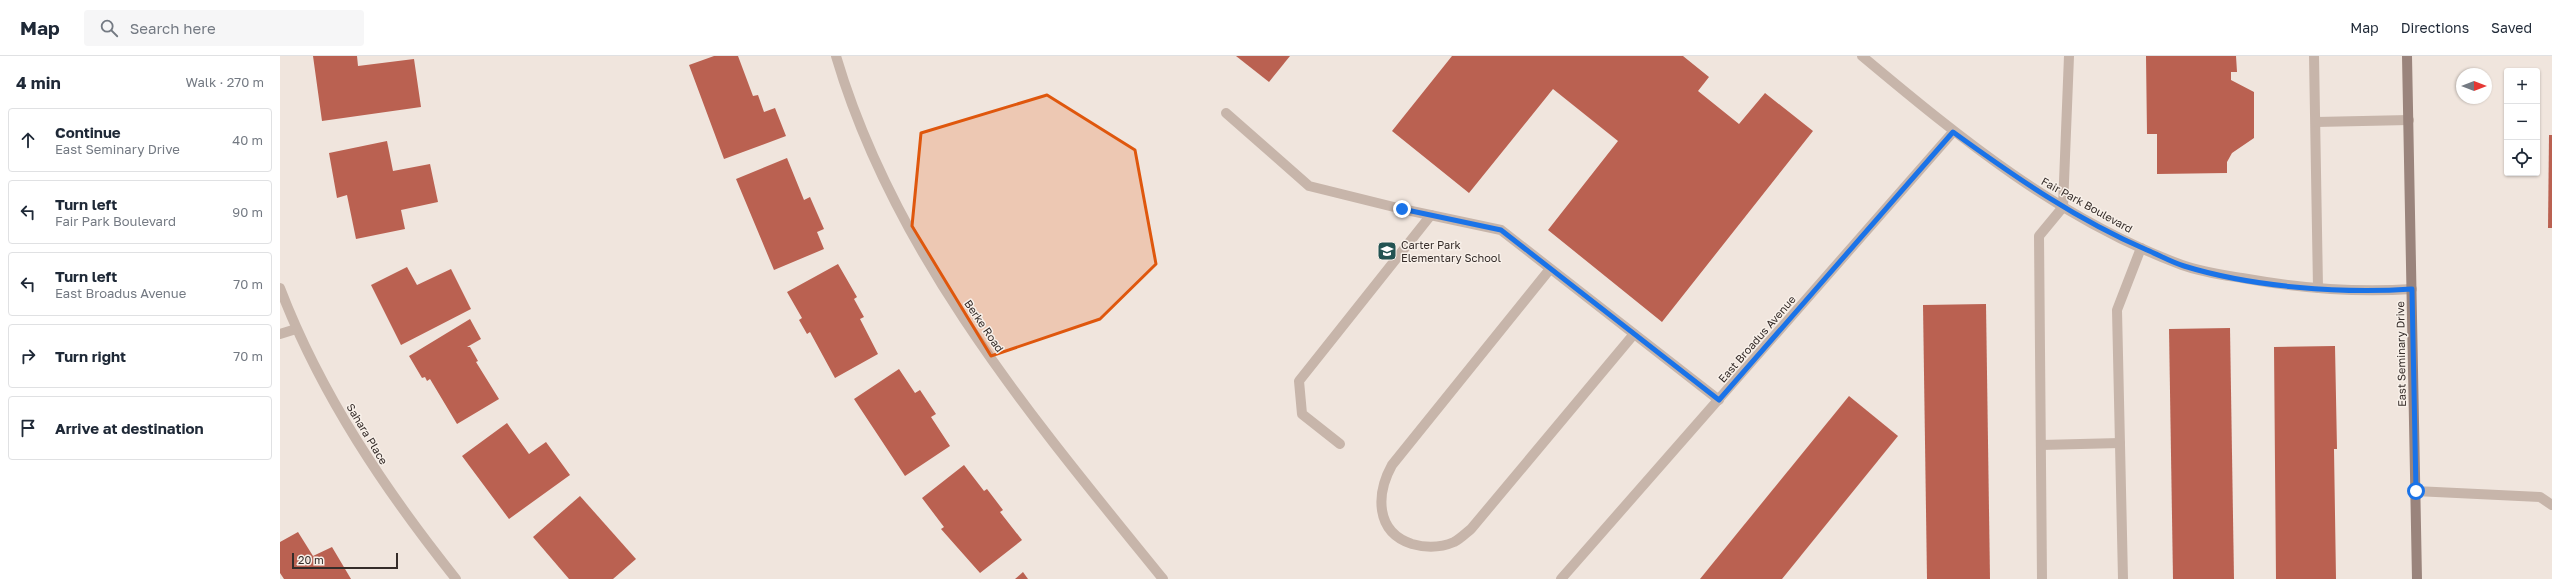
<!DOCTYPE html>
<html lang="en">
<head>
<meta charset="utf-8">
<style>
	body { margin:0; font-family:"Golos Text",sans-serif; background:#f6f6f7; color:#1f2937 }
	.controls { position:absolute; right:12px; top:12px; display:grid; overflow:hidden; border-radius:4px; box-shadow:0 1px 3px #0004 }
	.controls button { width:36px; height:36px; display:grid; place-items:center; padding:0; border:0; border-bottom:1px solid #e0e1e3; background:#fff; color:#1f2937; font:20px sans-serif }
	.compass { position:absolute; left:2176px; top:12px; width:36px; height:36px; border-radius:50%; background:#fff; box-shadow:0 1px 3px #0004; rotate:90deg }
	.scale { position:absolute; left:12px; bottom:10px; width:106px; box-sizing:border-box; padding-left:4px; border:2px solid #352c29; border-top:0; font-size:11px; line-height:14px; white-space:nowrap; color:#352c29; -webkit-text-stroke:3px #f8f0e9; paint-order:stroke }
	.stop { position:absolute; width:12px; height:12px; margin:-9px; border:3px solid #1a73e8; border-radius:50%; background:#fff }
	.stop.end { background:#1a73e8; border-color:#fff; box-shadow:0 1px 4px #0008 }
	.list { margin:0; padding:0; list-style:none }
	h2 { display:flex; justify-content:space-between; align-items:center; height:52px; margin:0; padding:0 16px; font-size:17px }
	h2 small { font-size:13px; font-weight:400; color:#747a83 }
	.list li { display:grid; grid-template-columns:26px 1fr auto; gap:12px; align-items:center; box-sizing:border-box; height:64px; margin:0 8px 8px; padding:0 8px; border:1px solid #e0e1e3; border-radius:4px }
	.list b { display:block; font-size:15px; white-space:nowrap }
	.list p { margin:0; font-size:13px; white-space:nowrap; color:#747a83 }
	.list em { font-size:13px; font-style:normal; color:#747a83 }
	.icon { flex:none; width:22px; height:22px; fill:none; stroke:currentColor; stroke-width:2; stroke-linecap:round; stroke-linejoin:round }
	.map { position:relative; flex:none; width:2272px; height:523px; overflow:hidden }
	header { display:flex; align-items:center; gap:24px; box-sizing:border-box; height:56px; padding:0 20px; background:#fff; border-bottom:1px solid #e0e1e3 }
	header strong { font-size:19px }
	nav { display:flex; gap:22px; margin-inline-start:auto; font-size:14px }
	.search { width:280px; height:36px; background:#f6f6f7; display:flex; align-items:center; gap:10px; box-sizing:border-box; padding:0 14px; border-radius:4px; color:#747a83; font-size:15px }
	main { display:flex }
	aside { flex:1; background:#fff }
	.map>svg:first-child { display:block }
	.building { fill:#ba6151 }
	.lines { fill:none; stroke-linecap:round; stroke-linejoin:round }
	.service { stroke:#c7b5aa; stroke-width:10 }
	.minor { stroke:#c7b5aa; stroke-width:10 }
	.secondary { stroke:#9a847c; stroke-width:10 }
	.route { stroke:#1a73e8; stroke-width:5 }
	.marked { fill:#df570d; fill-opacity:0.2; stroke:#df570d; stroke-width:3; stroke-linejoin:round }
	.labels { text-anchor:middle; stroke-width:3; stroke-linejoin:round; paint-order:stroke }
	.street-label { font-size:11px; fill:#352c29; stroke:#f8f0e9 }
	.poi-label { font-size:11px; fill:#352c29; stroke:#f8f0e9; text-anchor:start }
</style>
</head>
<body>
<header>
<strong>Map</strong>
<div class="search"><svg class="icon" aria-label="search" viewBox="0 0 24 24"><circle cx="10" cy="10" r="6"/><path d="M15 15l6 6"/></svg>Search here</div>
<nav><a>Map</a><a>Directions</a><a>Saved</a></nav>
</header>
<main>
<aside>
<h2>4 min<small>Walk · 270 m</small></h2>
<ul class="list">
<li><svg class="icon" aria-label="ahead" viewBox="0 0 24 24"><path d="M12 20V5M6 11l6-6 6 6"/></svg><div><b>Continue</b><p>East Seminary Drive</p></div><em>40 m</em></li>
<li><svg class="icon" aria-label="left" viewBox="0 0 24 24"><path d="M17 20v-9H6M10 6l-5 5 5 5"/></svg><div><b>Turn left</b><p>Fair Park Boulevard</p></div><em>90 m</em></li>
<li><svg class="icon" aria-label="left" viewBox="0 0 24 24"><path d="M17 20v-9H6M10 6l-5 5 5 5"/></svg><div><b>Turn left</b><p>East Broadus Avenue</p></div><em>70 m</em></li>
<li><svg class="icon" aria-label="right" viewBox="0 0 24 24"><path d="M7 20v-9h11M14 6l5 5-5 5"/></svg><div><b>Turn right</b></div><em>70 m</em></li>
<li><svg class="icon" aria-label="arrive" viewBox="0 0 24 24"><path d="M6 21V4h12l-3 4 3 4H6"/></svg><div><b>Arrive at destination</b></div></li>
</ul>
</aside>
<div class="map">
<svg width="2272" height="523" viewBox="0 0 2272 523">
	<rect width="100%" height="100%" fill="#f0e5dd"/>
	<!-- building -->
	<g class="building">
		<polygon points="33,0 77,0 78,10 134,3 141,51 42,65"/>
		<polygon points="434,0 458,0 473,40 478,39 484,56 495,52 506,80 444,103 409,9"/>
		<polygon points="956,0 1010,0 989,26"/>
		<polygon points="1172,0 1403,0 1429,21 1418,35 1459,68 1485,37 1533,75 1382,266 1268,174 1338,85 1273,33 1189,137 1112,75"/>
		<polygon points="1866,0 1956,0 1957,16 1951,16 1951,24 1974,36 1974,82 1952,97 1947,106 1947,117 1877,118 1877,78 1867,78"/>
		<polygon points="2269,79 2272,79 2272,172 2268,172"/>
		<polygon points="107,85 113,115 150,108 158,146 121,154 125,173 76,183 67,139 57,142 49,97"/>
		<polygon points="507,102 524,144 530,141 544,173 537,176 544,193 494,214 456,123"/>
		<polygon points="558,208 577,241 574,243 584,261 580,263 598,298 555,322 530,276 527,278 519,264 522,262 507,236"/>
		<polygon points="127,211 137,229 171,213 191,253 121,289 91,229"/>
		<polygon points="1706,248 1710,523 1647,523 1643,249"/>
		<polygon points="190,263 201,283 187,291 190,291 198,305 196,306 219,343 177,368 150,323 147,325 145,321 142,322 129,300"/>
		<polygon points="1950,272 1954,523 1893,523 1889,273"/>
		<polygon points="2055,290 2057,393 2054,393 2056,523 1996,523 1994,291"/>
		<polygon points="619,313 635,337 640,334 656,358 651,361 670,390 625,420 574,343"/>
		<polygon points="1569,340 1618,380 1502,523 1420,523"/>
		<polygon points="227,367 249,398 266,386 290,419 229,463 182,400"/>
		<polygon points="684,409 704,435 707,433 723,454 720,456 742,484 700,517 661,473 664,471 642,442"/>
		<polygon points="300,440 356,503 333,523 289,523 253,481"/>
		<polygon points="18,476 33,500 52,491 71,523 4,523 0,517 0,486"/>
		<polygon points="743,516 748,523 735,523"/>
	</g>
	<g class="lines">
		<!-- service -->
		<g class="service">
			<polyline points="2034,0 2038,232"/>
			<polyline points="946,57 1029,130 1122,153 1221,174 1439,344"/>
			<polyline points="2036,66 2129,64"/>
			<path d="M1270,213L1112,409C1096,438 1095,476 1132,488C1146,492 1160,492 1174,486C1180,483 1186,477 1191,473L1354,278"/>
			<polyline points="1060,388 1022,358 1019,325 1151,159"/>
			<polyline points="1761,389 1840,387"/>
			<polyline points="2135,435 2260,441 2272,449"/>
			<polyline points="1762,523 1759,180 1783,151 1789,0"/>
			<polyline points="1843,523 1837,254 1861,192"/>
		</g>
		<!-- minor -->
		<g class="minor">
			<path d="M556,0C615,200 754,364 883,523"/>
			<path d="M1582,0C1680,82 1780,164 1902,209C1921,216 1943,219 1962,222C2018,232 2075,237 2132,233"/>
			<path d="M0,232C41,339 105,434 176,523"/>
			<polyline points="0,278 16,273"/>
			<polyline points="1281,523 1673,76"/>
		</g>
		<!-- secondary -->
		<polyline class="secondary" points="2127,0 2137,523"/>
	</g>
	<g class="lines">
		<!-- route -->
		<path class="route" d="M1122,153L1221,174L1439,344L1673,76C1735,121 1797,164 1867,194C1879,199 1891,206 1904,210C1972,231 2061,238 2132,233L2136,435"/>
	</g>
	<!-- marked area -->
	<path class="marked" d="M767,39L855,94L876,208L820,263L711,300L632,170L641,77Z"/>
	<!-- icons -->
	<defs>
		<g id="school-square" transform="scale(1)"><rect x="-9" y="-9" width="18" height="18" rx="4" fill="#225352" stroke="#f8f0e9"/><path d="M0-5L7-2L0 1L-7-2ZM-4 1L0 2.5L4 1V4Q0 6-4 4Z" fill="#fff"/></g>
	</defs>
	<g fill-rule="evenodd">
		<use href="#school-square" x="1107" y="195"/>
	</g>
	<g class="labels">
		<!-- street labels -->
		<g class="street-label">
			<text transform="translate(1807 149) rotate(29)" y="4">Fair Park Boulevard</text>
			<text transform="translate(704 270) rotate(56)" y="4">Berke Road</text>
			<text transform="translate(1477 283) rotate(-49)" y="4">East Broadus Avenue</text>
			<text transform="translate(2121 298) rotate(-91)" y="4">East Seminary Drive</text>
			<text transform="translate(87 378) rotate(59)" y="4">Sahara Place</text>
		</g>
		<!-- poi labels -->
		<g class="poi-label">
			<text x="1121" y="193">Carter Park<tspan x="1121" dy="13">Elementary School</tspan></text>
		</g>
	</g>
</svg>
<div class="controls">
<button>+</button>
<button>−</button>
<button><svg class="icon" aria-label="locate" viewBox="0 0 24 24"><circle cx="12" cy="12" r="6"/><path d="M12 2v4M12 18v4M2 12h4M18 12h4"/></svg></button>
</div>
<svg class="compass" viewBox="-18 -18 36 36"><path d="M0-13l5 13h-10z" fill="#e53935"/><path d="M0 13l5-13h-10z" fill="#747a83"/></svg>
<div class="scale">20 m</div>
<div class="stop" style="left:2136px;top:435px"></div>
<div class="stop end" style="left:1122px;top:153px"></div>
</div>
</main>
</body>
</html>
